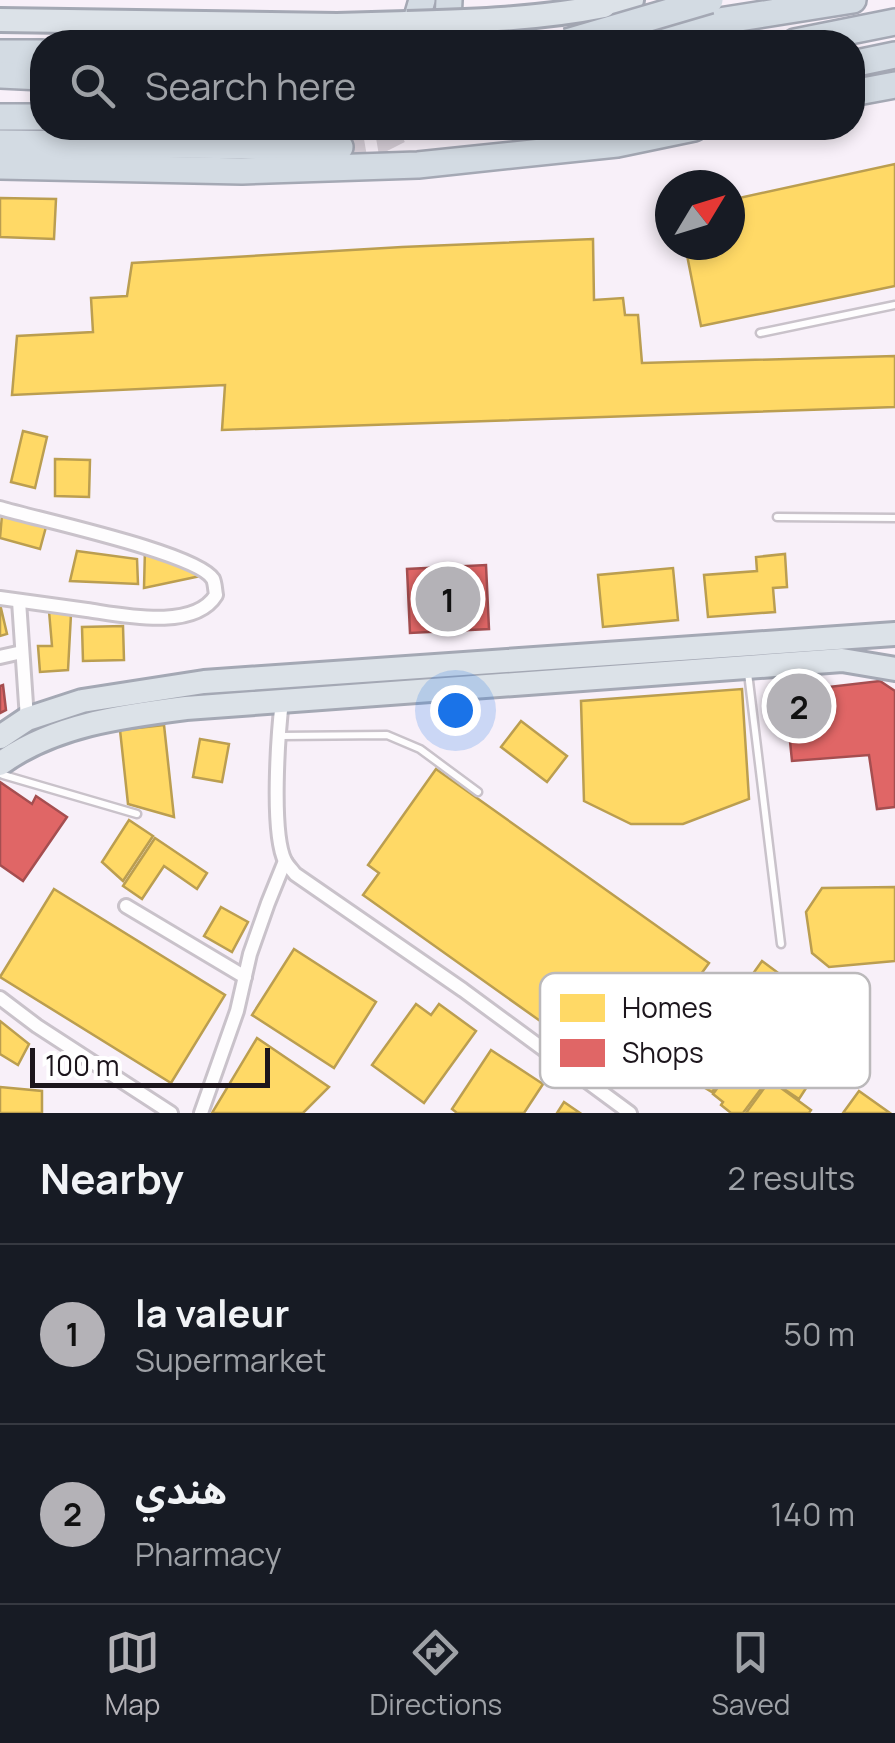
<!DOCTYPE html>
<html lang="en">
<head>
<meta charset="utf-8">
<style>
	body { margin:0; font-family:Manrope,"Noto Sans Arabic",sans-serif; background:#242831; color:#f1f3f6 }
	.compass { position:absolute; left:655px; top:170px; width:90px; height:90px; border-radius:50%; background:#171b24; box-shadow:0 5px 15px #0003; rotate:52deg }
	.scale { position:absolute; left:30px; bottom:25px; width:240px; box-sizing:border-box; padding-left:10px; border:5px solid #1c151c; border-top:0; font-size:28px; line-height:35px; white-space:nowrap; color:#1c151c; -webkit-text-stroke:8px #fff; paint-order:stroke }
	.you { position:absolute; left:455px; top:710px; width:35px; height:35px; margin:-25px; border:8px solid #fff; border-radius:50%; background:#1a73e8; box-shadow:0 0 0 15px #1a73e833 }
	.badge { display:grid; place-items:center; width:65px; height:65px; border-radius:50%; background:#b4b2b7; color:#111; font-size:32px; font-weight:700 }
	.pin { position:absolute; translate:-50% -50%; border:5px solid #fff; box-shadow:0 2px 10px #0006 }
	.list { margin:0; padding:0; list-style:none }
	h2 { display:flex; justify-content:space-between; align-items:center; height:130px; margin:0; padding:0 40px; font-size:42px }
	h2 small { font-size:32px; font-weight:400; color:#9ea1a6 }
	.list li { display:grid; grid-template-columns:65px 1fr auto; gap:30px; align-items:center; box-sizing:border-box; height:180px; padding:0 40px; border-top:2px solid #363941 }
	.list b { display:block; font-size:38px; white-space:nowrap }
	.list p { margin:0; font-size:32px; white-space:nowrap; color:#9ea1a6 }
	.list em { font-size:32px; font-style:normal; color:#9ea1a6 }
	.icon { flex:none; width:55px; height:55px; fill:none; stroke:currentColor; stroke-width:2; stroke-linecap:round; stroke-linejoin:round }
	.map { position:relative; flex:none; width:895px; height:1113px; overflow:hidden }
	.search { position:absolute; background:#171b24; box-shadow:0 5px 15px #0003; left:30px; right:30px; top:30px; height:110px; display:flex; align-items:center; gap:25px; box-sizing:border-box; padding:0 35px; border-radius:40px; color:#9ea1a6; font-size:38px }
	.sheet { height:490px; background:#171b24 }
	nav { display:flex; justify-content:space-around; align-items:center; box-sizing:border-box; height:140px; border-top:2px solid #363941; background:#171b24; font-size:28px; color:#9ea1a6 }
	nav a { display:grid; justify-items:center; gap:5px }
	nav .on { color:#b4b2b7 }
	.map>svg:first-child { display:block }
	.homes { fill:#ffd966; stroke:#bb9e50; stroke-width:2.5 }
	.shops { fill:#e06666; stroke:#a54e50; stroke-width:2.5 }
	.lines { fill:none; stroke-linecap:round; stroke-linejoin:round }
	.motorway-tunnel { stroke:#d7cfd8; stroke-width:25; stroke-dasharray:25 12; stroke-linecap:butt }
	.service-casing { stroke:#c9c2ca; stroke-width:11 }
	.minor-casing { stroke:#c9c2ca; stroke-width:18 }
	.trunk-casing { stroke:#a4a8b4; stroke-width:28 }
	.motorway-casing { stroke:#a4a8b4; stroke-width:30 }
	.service { stroke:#fefdfe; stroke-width:6 }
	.minor { stroke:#fefdfe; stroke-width:12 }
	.trunk { stroke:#dce2e8; stroke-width:22 }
	.motorway { stroke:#d3dbe3; stroke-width:25 }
	.trunk-bridge-casing { stroke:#a4a8b4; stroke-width:28; stroke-linecap:butt }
	.motorway-bridge-casing { stroke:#a4a8b4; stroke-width:30; stroke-linecap:butt }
	.trunk-bridge { stroke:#dce2e8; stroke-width:22 }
	.motorway-bridge { stroke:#d3dbe3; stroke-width:25 }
	.key { fill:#fff; stroke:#bbb9bb; stroke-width:2.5 }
	.key-label { font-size:28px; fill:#1c151c }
</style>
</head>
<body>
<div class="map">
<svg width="895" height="1113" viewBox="0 0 895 1113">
	<rect width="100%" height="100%" fill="#f8f0f9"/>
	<!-- homes -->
	<g class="homes">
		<polygon points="895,164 895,286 701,326 685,245 730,245 730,200"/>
		<polygon points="0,198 56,199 54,239 0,237"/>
		<polygon points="593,239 594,300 623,298 625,315 638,315 642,363 895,356 895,407 222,430 225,385 12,395 17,336 93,332 91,298 127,296 132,263 402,247"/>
		<polygon points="23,431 47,437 35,488 11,482"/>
		<polygon points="55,459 90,460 89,497 55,496"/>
		<polygon points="2,515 46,527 40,549 0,538"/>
		<polygon points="145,549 205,575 144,588"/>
		<polygon points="77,551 137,559 138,584 70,581"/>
		<polygon points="785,554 787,587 773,588 775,612 708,617 704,575 757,571 756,557"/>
		<polygon points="673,568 678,620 603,627 598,575"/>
		<polygon points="0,604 7,634 0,636"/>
		<polygon points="49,611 71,614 68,670 40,672 38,646 52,646"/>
		<polygon points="123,626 124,660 83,661 82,627"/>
		<polygon points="742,689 749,799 683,824 631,824 584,801 581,701"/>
		<polygon points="521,721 567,756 547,782 501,747"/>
		<polygon points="164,725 174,817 128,804 120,730"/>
		<polygon points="200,739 229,744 222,782 193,777"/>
		<polygon points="436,769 709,963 642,1056 599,1025 581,1050 363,895 379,873 368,865"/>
		<polygon points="129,820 153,836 123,881 102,862"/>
		<polygon points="155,838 207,873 197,889 164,866 142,899 123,886"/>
		<polygon points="895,887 895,961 829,967 812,953 806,912 822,888"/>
		<polygon points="54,889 225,995 171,1083 0,977"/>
		<polygon points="221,907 248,922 232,952 204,936"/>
		<polygon points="294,949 376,1002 334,1068 252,1015"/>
		<polygon points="762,961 789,981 794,1003 779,1023 768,1015 764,1019 735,999"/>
		<polygon points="416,1004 431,1015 439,1004 476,1031 424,1103 372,1065"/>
		<polygon points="0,1021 29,1044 18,1065 0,1054"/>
		<polygon points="767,1021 796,1042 743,1113 731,1113 721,1105 723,1102 713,1094"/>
		<polygon points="257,1038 329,1087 303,1113 212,1113"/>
		<polygon points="720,1048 737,1059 712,1092 697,1083"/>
		<polygon points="491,1050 543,1084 524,1113 457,1113 452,1109"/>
		<polygon points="793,1070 810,1082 799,1099 781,1087"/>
		<polygon points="770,1080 811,1110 809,1113 746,1113"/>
		<polygon points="0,1087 42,1091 42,1113 0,1113"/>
		<polygon points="859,1091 890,1113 843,1113"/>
		<polygon points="564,1102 580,1113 557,1113"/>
	</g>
	<!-- shops -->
	<g class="shops">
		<polygon points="486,565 489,629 410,633 407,569"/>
		<polygon points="880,681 895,691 895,807 877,809 869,755 792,761 785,692"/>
		<polygon points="3,685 6,710 0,713 0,686"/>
		<polygon points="0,782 32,804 36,796 67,817 23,881 0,865"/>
	</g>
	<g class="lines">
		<!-- motorway-tunnel -->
		<polyline class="motorway-tunnel" points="340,147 381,140 405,128"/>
		<!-- service casing -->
		<g class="service-casing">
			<g id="service">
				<polyline points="760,333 895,305"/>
				<polyline points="777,517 895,518"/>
				<polyline points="748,673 781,944"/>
				<polyline points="280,736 387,735 420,749 478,792"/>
				<polyline points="0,774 137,814"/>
			</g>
		</g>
		<!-- minor casing -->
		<g class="minor-casing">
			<g id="minor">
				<path d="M0,508C36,519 197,553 213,579C215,583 215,590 216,595C194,631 122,615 87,610C58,606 29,602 0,598"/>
				<polyline points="19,601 27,719"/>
				<polyline points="0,657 22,652"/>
				<path d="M282,701C278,735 271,833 285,861C288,866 292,870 295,874L463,990L630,1113"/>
				<polyline points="126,906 245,977"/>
				<polyline points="0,998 37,1026 171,1113"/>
				<polyline points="201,1113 237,1011 250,954 268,903 285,861"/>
			</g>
		</g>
		<!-- trunk casing -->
		<g class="trunk-casing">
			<g id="trunk">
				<polyline points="604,6 632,0"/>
				<polyline points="0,20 337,25 407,23"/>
				<polyline points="0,737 27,719 82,701 204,682 895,634"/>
				<path d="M0,764C53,725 123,716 186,708L842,660L895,669"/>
			</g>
		</g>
		<!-- motorway casing -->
		<g class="motorway-casing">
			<g id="motorway">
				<path d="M579,0C585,27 590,34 618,37L853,0"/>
				<polyline points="410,42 422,0"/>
				<polyline points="447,42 449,0"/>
				<polyline points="795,42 895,22"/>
				<polyline points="0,53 42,53"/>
				<polyline points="852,64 895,55"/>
				<polyline points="0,75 42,77"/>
				<polyline points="852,93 895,85"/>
				<polyline points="0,117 42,117"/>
				<polyline points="0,143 340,147"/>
				<polyline points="0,166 242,171 418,165 617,144 694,128"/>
			</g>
		</g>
		<!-- service -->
		<use href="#service" class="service"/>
		<!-- minor -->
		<use href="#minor" class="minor"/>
		<!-- trunk -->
		<use href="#trunk" class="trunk"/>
		<!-- motorway -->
		<use href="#motorway" class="motorway"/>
		<!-- trunk-bridge casing -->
		<g class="trunk-bridge-casing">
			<path id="trunk-bridge" d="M407,23C473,21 539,19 604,6"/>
		</g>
		<!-- motorway-bridge casing -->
		<g class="motorway-bridge-casing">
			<polyline id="motorway-bridge" points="567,42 710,0"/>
		</g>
		<!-- trunk-bridge -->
		<use href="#trunk-bridge" class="trunk-bridge"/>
		<!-- motorway-bridge -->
		<use href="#motorway-bridge" class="motorway-bridge"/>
	</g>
	<!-- legend -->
	<rect x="540" y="973" width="330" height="115" rx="15" class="key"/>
	<rect x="560" y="994" width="45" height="28" fill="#ffd966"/>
	<rect x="560" y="1039" width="45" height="28" fill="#e06666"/>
	<g class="key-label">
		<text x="622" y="1018">Homes</text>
		<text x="622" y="1063">Shops</text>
	</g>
</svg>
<svg class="compass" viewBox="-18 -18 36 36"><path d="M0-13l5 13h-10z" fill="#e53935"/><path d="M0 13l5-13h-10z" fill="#9ea1a6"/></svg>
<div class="scale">100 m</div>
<div class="you"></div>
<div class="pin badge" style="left:448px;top:599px">1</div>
<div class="pin badge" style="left:799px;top:706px">2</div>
<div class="search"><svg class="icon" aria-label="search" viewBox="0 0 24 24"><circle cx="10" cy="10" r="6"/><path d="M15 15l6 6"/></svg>Search here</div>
</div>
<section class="sheet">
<h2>Nearby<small>2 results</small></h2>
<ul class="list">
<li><span class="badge">1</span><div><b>la valeur</b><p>Supermarket</p></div><em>50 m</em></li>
<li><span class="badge">2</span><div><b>هندي</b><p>Pharmacy</p></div><em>140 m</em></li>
</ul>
</section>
<nav>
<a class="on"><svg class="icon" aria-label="map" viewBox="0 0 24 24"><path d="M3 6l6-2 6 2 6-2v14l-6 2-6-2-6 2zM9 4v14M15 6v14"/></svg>Map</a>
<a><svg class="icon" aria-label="directions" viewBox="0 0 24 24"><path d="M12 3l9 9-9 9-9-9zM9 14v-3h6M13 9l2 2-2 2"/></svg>Directions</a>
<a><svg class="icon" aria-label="saved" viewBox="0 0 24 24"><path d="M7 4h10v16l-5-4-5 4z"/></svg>Saved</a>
</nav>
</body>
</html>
